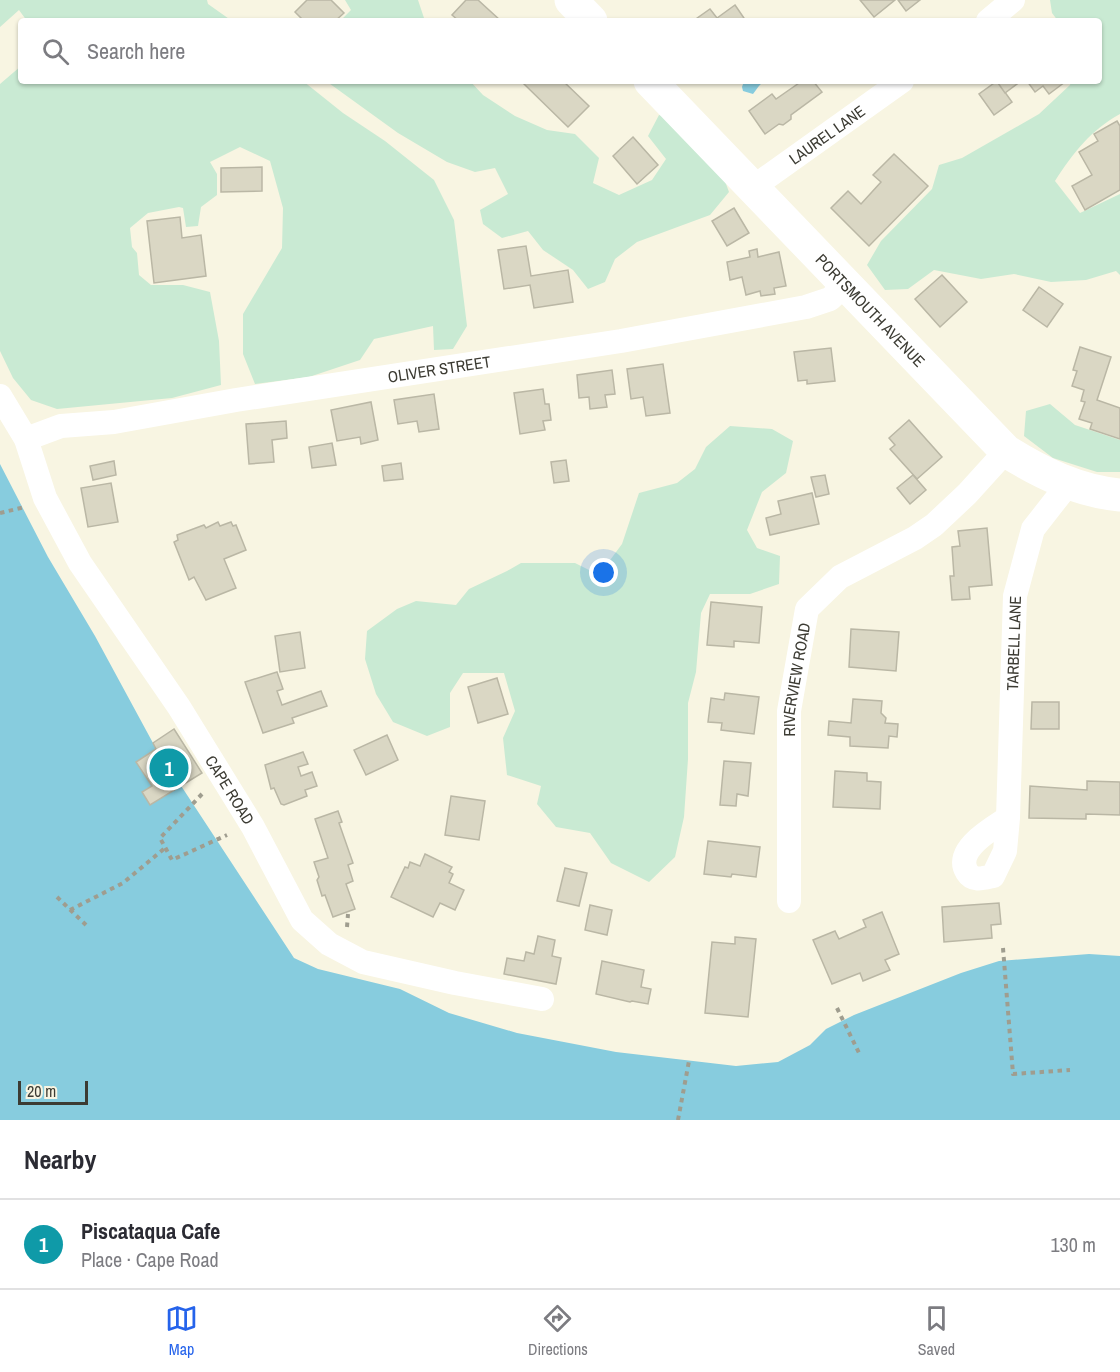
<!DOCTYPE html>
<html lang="en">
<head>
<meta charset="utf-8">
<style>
	body { margin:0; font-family:"Archivo Narrow",sans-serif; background:#f7f7f7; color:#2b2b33 }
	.scale { position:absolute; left:18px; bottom:15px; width:70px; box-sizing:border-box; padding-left:6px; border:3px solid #3c3b33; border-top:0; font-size:16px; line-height:21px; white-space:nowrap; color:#3c3b33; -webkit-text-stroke:4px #f8f5e2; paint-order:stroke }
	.you { position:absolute; left:604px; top:573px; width:21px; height:21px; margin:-15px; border:4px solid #fff; border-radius:50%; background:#1a73e8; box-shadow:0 0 0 9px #1a73e833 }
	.badge { display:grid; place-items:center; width:39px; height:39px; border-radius:50%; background:#2563eb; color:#fff; font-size:20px; font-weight:700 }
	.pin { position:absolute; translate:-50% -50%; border:3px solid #fff; box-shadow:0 2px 6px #0006 }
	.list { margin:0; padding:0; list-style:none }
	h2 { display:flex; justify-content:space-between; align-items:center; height:78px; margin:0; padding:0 24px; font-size:26px }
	h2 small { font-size:20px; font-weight:400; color:#7c7c81 }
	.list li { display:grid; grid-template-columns:39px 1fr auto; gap:18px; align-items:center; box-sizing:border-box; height:90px; padding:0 24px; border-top:2px solid #e1e1e2 }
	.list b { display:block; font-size:22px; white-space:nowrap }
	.list p { margin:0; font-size:20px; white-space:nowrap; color:#7c7c81 }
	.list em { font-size:20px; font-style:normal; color:#7c7c81 }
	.icon { flex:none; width:33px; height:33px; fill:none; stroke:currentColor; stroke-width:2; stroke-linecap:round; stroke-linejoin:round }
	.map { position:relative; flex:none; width:1120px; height:1120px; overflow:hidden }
	.search { position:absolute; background:#fff; box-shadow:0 2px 4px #0004; left:18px; right:18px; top:18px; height:66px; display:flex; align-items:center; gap:15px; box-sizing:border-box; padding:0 21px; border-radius:6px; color:#7c7c81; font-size:22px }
	.sheet { height:168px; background:#fff }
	nav { display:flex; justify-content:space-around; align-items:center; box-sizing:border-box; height:84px; border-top:2px solid #e1e1e2; background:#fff; font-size:16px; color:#7c7c81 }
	nav a { display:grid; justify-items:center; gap:3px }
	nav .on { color:#2563eb }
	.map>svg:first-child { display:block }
	.green { fill:#c9ead3 }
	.water { fill:#87ccde }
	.building { fill:#dad7c4; stroke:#bab7a5; stroke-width:1.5 }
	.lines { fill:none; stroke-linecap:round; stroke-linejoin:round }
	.path { stroke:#9f9d8f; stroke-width:4; stroke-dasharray:4.5 4.5; stroke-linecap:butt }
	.street { stroke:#fff; stroke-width:24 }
	.secondary { stroke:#fff; stroke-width:33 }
	.labels { text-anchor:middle; stroke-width:5; stroke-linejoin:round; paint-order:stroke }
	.street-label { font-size:16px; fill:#3c3b33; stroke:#f8f5e2 }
</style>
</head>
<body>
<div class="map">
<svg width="1120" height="1120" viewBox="0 0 1120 1120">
	<rect width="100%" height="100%" fill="#f8f5e2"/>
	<!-- green -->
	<g class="green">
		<polygon points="0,0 207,0 208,4 232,21 27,21 19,10 0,27"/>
		<polygon points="345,0 418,0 425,21 340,21 351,10"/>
		<path d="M1050,0H1120V114C1091,130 1073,153 1055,181L1080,213L1120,194V275L1116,271L1086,280L1051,282L1014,274L981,279L934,270L908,289L885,290L867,265L881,241L932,189L939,165L962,158L1039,114L1070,85L1071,81H1099V21H1058L1052,13Z"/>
		<polygon points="21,66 21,81 303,81 343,113 385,141 434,180 454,220 467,326 453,349 434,350 433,326 374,339 360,360 309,377 255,384 243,354 243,314 282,248 283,208 270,161 240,147 210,162 217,174 217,195 201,207 198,226 186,227 183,208 179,207 148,213 130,228 132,247 137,253 139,275 151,285 183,285 210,292 219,341 221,385 172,398 57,409 31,400 13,378 0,351 0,84"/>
		<polygon points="326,81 470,81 483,95 515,116 547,130 575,134 599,158 593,183 619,195 652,180 666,159 648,136 659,115 677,119 719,165 729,192 710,215 637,242 615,259 605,282 588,289 573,270 543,250 528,231 502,238 483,224 480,210 508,194 495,168 475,172 447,162 398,133"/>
		<polygon points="1050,404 1075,425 1120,440 1120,472 1097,472 1053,458 1024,436 1026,411"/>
		<polygon points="730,426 772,429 793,441 786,473 762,492 747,530 757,548 780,556 779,584 750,594 710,594 701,613 696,672 688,703 688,759 684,817 675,857 649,882 611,863 590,833 556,827 537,804 541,786 507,775 503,738 515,711 504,673 463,673 450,693 450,727 427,736 393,722 376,694 365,659 367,631 397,609 416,601 456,605 469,589 507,571 521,563 575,563 599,575 622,544 639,493 677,483 695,469 706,447"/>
	</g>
	<!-- water -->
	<g class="water">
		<path d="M744,81H771C759,82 760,86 753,94L743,91L742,87Z"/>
		<polygon points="0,464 48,557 95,636 153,743 294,958 318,969 400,989 449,1013 517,1033 616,1052 736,1066 778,1062 810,1045 826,1029 854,1015 961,973 999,961 1089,954 1120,956 1120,1120 0,1120"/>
	</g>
	<!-- building -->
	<g class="building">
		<polygon points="307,0 331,0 344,13 335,21 304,21 295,12"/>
		<polygon points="466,0 478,0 501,21 459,21 452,15"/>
		<polygon points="860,0 895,0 874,17"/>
		<polygon points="898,0 920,0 906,11"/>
		<polygon points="735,5 746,21 693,21 710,9 717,18"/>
		<polygon points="527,81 563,81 589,106 568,127 524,84"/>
		<polygon points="802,81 813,81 822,92 791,115 791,119 783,125 779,124 765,134 749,111 772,94 776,99"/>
		<polygon points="997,81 1012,102 994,115 979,94"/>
		<polygon points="1001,81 1021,81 1005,93 998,83"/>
		<polygon points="1027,81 1064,81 1065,82 1049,94 1043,86 1035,92"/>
		<polygon points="1117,121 1120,126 1120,190 1085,210 1072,186 1092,175 1079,152 1098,141 1094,134"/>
		<polygon points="633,137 658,165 637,184 613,156"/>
		<polygon points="894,154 928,186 869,246 831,208 848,191 861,204 881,182 873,175"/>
		<polygon points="262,167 262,191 221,192 221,168"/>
		<polygon points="734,208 749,233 727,246 712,221"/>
		<polygon points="180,217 182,238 201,235 206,276 154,283 147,221"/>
		<polygon points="526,246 531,276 568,270 573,302 534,308 530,285 504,289 498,250"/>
		<polygon points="757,249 758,257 779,252 786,286 774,288 775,294 761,296 760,291 746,295 742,277 730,280 727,262 750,257 749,251"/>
		<polygon points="942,275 967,302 940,327 915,299"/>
		<polygon points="1039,287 1063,304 1047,327 1023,310"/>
		<polygon points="1080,347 1111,357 1097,400 1120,408 1120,439 1090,429 1092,423 1079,419 1085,402 1081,401 1084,390 1072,386 1077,371 1073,370"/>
		<polygon points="831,348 835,381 807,384 807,380 798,381 794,352"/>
		<polygon points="663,364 670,413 646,416 643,397 631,399 627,369"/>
		<polygon points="612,370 615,394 605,395 607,407 590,409 589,397 579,398 577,375"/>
		<polygon points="543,389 545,404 549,404 551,420 543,421 545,430 520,434 514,393"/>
		<polygon points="434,394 439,429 419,432 417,421 398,424 394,400"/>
		<polygon points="371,402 378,440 361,444 360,437 337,441 331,410"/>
		<polygon points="909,420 942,457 917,479 890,449 895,445 889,438"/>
		<polygon points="286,421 287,438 272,440 274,462 249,464 246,424"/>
		<polygon points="332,443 336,465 312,468 309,447"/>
		<polygon points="566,460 569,481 554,483 551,462"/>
		<polygon points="114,461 116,475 93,480 90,466"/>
		<polygon points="401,463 403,479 384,481 382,466"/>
		<polygon points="825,475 829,494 816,497 811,477"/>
		<polygon points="913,475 926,490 910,504 897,488"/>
		<polygon points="111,483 118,522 88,527 81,488"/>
		<polygon points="812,493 819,524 770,535 766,518 781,514 778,501"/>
		<polygon points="218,522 220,526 231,522 233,526 236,525 246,550 224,559 236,588 206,600 194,577 189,580 174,542 178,540 177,535 204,525 206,528"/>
		<polygon points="987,528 992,585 969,587 970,599 952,600 950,576 954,576 952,547 960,546 958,531"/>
		<polygon points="711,602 762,607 759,643 734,641 734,647 707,645"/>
		<polygon points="851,629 899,632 896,671 849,667"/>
		<polygon points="300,632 305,668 280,672 275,636"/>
		<polygon points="277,672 283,689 277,691 282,705 321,691 327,706 292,718 294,723 263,733 245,682"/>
		<polygon points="497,678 508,714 478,723 468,687"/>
		<polygon points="725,693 759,697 754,734 721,730 722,723 708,722 711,698 724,700"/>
		<polygon points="853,699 882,701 881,713 886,718 885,723 898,724 897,737 889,736 888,748 850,746 850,737 828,735 829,721 851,723"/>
		<polygon points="1032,702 1059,702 1059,729 1031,729"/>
		<polygon points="174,729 202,773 150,805 142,792 152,786 136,762 156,749 153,743"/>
		<polygon points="387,735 398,760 366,775 354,750"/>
		<polygon points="303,752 308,764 298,767 301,776 312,772 317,786 305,790 307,796 284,805 281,804 274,788 271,789 265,765"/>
		<polygon points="724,761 751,763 748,796 737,794 736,806 720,805"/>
		<polygon points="835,771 867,773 867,781 881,782 880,809 833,807"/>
		<polygon points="1087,781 1120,782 1120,815 1086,814 1086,819 1029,818 1030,786 1087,790"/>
		<polygon points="451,796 485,801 479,840 445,835"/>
		<polygon points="338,811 342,822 339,823 353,863 348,865 353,881 346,884 355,909 333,917 325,895 322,896 317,880 319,877 314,862 328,858 315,819"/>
		<polygon points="708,841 760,847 756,877 732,874 731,877 704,874"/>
		<polygon points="425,854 452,867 449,872 453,874 449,883 464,890 455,910 440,903 433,917 391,897 405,867 408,868 410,862 420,866"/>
		<polygon points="565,868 587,873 579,906 557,901"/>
		<polygon points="999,903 1001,924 991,925 992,938 944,942 942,907"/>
		<polygon points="590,905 612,910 607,935 585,930"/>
		<polygon points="882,912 899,954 885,960 890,970 863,981 860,973 832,984 813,940 835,931 839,939 866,927 863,920"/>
		<polygon points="538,936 555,940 552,956 561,958 556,984 504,974 507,958 524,961 526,952 534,954"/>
		<polygon points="735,937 756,939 748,1017 705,1013 712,942 735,944"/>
		<polygon points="602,961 644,970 641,987 651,989 648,1004 632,1001 630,1002 596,994"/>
	</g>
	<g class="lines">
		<!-- path -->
		<g class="path">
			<polyline points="0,513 25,507"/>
			<polyline points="202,794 160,838 172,860 227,835"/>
			<polyline points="57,897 86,925"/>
			<polyline points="70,910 123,883 165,848"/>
			<polyline points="347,927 348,914"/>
			<polyline points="1003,948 1013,1074 1070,1070"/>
			<polyline points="837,1008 860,1055"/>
			<polyline points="678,1120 689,1061"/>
		</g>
		<!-- street -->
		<g class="street">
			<polyline points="988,21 1013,0"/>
			<path id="s1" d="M752,188L902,81"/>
			<path id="s2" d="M0,396L26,439L45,498L80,563L179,707L253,827L302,920L329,944L363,962L455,983L542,999"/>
			<path id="s3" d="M26,439L61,426L114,422L236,400L621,341L806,307L830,299L846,284"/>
			<path id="s4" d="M1008,818C993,828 953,850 967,872C973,882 984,878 993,876L1005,851L1008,818L1015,596L1033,529L1069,483"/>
			<path id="s5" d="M789,901V711L807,609L840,577L915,538L934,525L967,494L1006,451"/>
		</g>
		<!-- secondary -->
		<g class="secondary">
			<polyline points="571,0 591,21"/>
			<path id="s6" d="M650,81L1006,451C1041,473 1078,491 1120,495"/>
		</g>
	</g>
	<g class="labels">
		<!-- street labels -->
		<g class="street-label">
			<text dy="6" stroke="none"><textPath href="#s1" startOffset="92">LAUREL LANE</textPath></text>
			<text dy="6" stroke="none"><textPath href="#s6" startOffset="318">PORTSMOUTH AVENUE</textPath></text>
			<text dy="6" stroke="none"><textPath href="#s3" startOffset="420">OLIVER STREET</textPath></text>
			<text dy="6" stroke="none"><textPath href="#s4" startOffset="339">TARBELL LANE</textPath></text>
			<text dy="6" stroke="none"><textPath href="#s5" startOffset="222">RIVERVIEW ROAD</textPath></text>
			<text dy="6" stroke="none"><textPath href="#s2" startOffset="458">CAPE ROAD</textPath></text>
		</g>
	</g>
</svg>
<div class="scale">20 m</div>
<div class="you"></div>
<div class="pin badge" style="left:169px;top:768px;background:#0f9aa8">1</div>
<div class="search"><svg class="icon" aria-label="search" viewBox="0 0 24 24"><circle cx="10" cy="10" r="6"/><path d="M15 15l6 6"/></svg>Search here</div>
</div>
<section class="sheet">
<h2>Nearby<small></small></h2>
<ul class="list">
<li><span class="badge" style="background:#0f9aa8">1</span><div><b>Piscataqua Cafe</b><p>Place · Cape Road</p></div><em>130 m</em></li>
</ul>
</section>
<nav>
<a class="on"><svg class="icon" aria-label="map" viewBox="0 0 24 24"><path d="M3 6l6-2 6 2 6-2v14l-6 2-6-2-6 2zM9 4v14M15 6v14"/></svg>Map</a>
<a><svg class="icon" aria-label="directions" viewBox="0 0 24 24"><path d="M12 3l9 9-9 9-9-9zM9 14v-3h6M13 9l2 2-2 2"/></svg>Directions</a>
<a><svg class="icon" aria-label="saved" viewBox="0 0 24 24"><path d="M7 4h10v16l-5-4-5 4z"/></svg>Saved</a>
</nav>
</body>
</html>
